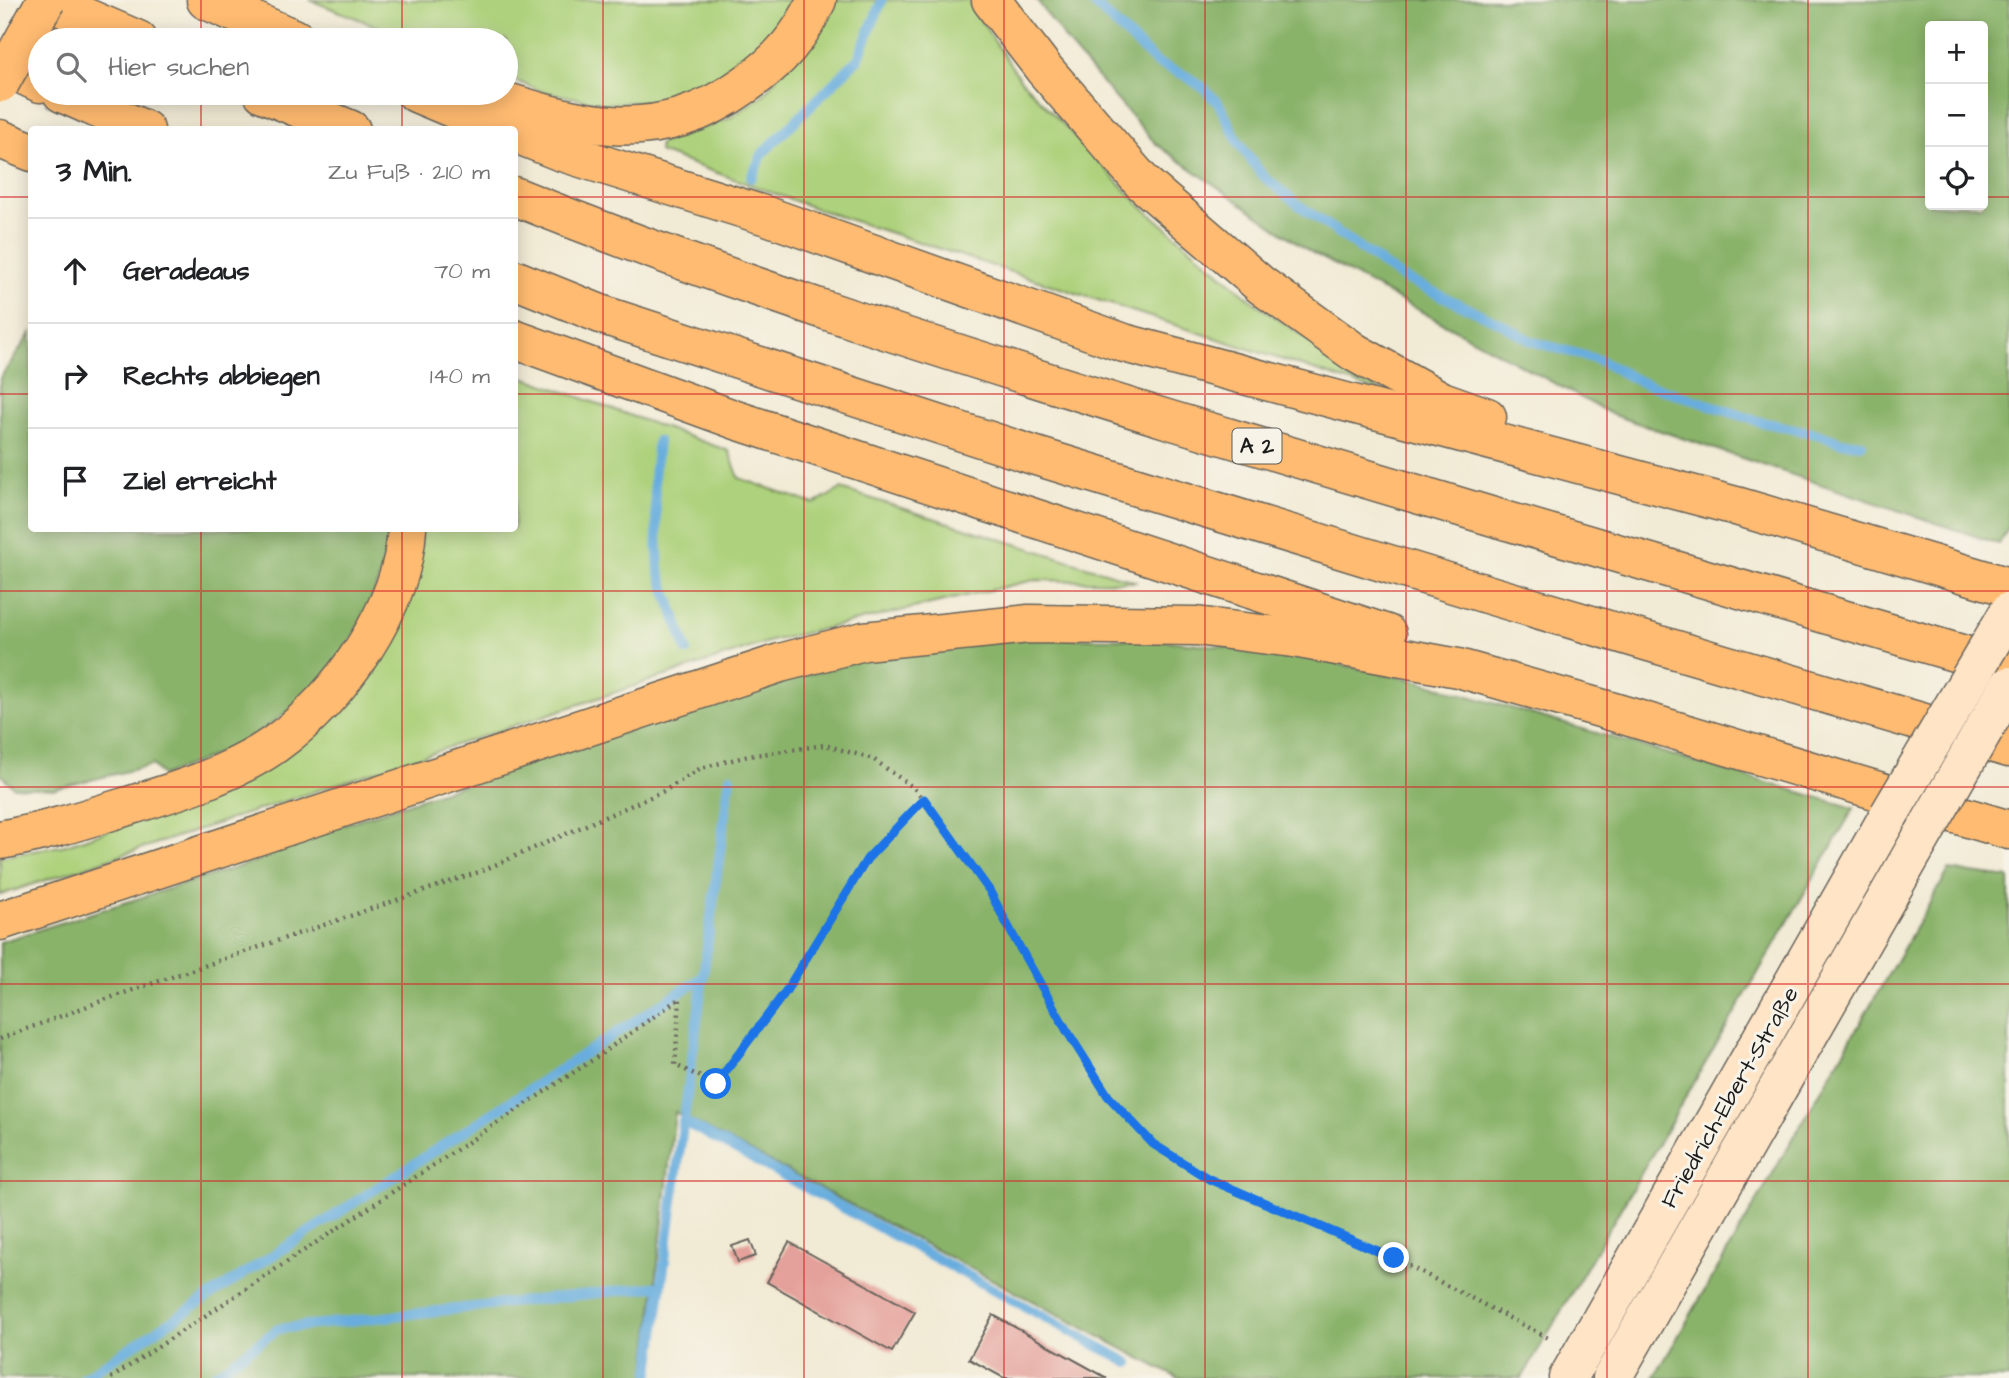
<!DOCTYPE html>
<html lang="de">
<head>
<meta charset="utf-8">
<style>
	body { margin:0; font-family:"Architects Daughter",sans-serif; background:#f2f2f2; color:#202124 }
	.controls { position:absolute; right:21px; top:21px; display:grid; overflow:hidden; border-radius:7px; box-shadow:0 4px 18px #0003 }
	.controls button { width:63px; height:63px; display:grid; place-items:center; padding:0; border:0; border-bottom:2px solid #e0e0e0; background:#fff; color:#202124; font:35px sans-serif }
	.stop { position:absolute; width:21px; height:21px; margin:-16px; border:5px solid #1a73e8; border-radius:50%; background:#fff }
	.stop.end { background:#1a73e8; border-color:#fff; box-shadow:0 2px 7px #0008 }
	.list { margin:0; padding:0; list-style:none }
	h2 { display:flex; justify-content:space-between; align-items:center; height:91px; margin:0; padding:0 28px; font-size:30px }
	h2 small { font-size:23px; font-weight:400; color:#757577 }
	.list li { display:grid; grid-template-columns:46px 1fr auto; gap:21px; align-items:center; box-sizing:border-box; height:105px; padding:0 28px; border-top:2px solid #e0e0e0 }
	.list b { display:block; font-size:26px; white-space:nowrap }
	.list em { font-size:23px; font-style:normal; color:#757577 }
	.icon { flex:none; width:38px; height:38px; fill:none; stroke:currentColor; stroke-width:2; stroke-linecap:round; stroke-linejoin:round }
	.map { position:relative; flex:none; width:2009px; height:1378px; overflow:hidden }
	.search { position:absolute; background:#fff; box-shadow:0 4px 18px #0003; left:28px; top:28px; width:490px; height:77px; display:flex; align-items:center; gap:18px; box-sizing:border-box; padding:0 24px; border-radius:38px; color:#757577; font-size:26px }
	.panel { position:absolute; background:#fff; box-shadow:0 4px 18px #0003; left:28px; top:126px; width:490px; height:406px; border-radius:7px }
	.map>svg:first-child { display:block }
	.green { fill:#add17b; stroke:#64764c; stroke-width:2 }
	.forest { fill:#8ab36b; stroke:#536844; stroke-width:2; fill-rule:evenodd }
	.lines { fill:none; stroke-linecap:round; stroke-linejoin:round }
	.stream { stroke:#68adde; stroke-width:10 }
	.building { fill:#e4a09a }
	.secondary-casing { stroke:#67645c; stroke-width:41 }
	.motorway-casing { stroke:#67645c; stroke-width:41 }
	.path { stroke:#67645c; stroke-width:4.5; stroke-dasharray:2 5; stroke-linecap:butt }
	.secondary { stroke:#ffe4c6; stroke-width:38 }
	.motorway { stroke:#ffbb71; stroke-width:38 }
	.secondary-bridge-casing { stroke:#67645c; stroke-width:41; stroke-linecap:butt }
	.motorway-bridge-casing { stroke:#67645c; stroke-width:41; stroke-linecap:butt }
	.secondary-bridge { stroke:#ffe4c6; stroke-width:38 }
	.motorway-bridge { stroke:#ffbb71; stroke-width:38 }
	.route { stroke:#1a73e8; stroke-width:9 }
	.grid { fill:none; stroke:#d62828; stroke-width:2; stroke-opacity:0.55 }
	.labels { text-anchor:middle; stroke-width:6; stroke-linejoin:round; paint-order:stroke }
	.shield { fill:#f7f3e8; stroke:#5e5c59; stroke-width:2 }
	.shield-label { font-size:21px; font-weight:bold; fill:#1c1c1c }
	.street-label { font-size:23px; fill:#1c1c1c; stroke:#f7f3e8 }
</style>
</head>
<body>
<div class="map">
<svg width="2009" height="1378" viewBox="0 0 2009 1378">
	<rect width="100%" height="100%" fill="#f7f3e8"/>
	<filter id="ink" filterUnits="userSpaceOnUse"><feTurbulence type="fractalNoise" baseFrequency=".0143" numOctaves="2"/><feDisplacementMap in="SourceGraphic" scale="14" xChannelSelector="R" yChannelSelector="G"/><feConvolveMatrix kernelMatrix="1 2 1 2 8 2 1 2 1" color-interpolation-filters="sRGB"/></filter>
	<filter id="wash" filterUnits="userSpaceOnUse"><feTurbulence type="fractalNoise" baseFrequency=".00686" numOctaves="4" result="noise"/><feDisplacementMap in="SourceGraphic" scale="28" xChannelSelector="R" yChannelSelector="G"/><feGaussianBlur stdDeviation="1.57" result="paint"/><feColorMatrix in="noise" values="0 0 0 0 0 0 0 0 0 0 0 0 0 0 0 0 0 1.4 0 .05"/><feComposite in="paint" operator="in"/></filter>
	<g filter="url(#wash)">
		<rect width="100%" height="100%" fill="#f1ead4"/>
		<!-- green -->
		<g class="green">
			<polygon points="310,0 800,0 757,59 689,99 605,104 541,91 506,77 506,40 412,40"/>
			<polygon points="834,0 967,0 1020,79 1140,205 1255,303 1385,393 820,210 659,152 659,144 730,118 764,94"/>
			<polygon points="515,374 729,451 739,478 814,504 841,489 1137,582 1034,580 771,641 0,895 0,857 66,845 141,819 331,720 371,673 406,606 420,529 514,528"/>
		</g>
		<!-- forest -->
		<g class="forest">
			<path d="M1037,0H2009V527L1999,544L1613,415L1309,251L1156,144L1073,50ZM1983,26V205H1930V26Z"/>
			<path d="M31,333L32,528L388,529C383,603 341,669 283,715C249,743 204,759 163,776L152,765L54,789L14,787L0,774V378Z"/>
			<polygon points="1017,638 1149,639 1288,653 1418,681 1854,808 1522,1378 1178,1378 675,1112 645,1378 0,1378 0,942 260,860 260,852 740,693 876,656"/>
			<polygon points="1949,870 2009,878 2009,1378 1654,1378"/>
		</g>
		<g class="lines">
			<!-- stream -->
			<g class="stream">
				<polyline points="1090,0 1157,63 1186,76 1205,89 1219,104 1240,145 1263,176 1296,203 1399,276 1500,323 1531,341 1599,360 1638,381 1757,421 1817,434 1840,442 1862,444"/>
				<polyline points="751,178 763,153 858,59 882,0"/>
				<polyline points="658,441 654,478 659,571 687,651"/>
				<polyline points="683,1121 1129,1363"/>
				<polyline points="83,1378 703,977"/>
				<polyline points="210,1378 278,1329 661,1286"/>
				<polyline points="649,1378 730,777"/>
			</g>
		</g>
		<g id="blocks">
			<!-- building -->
			<g class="building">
				<polygon points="750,1240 756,1256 738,1262 732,1246"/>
				<polygon points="789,1242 915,1312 892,1352 767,1282"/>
				<polygon points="993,1315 1107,1378 1004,1378 969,1359"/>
			</g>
		</g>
	</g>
	<g filter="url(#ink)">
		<use href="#blocks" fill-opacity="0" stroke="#67645c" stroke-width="2"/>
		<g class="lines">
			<!-- secondary casing -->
			<g class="secondary-casing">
				<g id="secondary">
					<polyline points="1568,1378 1889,815"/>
					<polyline points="1612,1378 1927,828"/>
				</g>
			</g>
			<!-- motorway casing -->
			<g class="motorway-casing">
				<g id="motorway">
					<polyline points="45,0 138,40"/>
					<polyline points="206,0 297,40"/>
					<polyline points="991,0 1044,69 1143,183 1261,285 1354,352 1442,401 1487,417"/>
					<polyline points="0,64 40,83"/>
					<polyline points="62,93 145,130"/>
					<polyline points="263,93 351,130"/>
					<polyline points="416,93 504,130"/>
					<path d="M478,93C577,124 653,151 746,84C779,61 801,36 817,0"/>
					<polyline points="514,133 559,151 767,216 1124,343 1736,506 2009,587"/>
					<polyline points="0,139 32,152"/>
					<path d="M514,196C729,283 950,352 1170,420C1449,505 1729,586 2009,668"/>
					<polyline points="514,279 603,315 1036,456 1493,596 2009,748"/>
					<polyline points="514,339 736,420 1387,634"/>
					<path d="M0,840C40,833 79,821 118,809C168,794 232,775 275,744C339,698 403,609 407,528"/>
					<polyline points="0,921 780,663 864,641 1029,624 1196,626 1294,638 1458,668 1600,708 2009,830"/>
				</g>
			</g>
			<!-- path -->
			<g class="path">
				<polyline points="0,1039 101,1001 479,872 664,791 701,768 748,756 825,745 873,759 914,788 990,890 1016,941 1067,1031 1108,1095 1153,1144 1209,1179 1394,1258 1550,1339"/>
				<polyline points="111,1378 594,1059 680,998 675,1065 716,1084 786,991 867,859 924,799"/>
			</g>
			<!-- secondary -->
			<use href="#secondary" class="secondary"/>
			<!-- motorway -->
			<use href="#motorway" class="motorway"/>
			<!-- secondary-bridge casing -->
			<g class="secondary-bridge-casing">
				<g id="secondary-bridge">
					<polyline points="1889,815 2009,612"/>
					<polyline points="1927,828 2009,686"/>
				</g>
			</g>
			<!-- motorway-bridge casing -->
			<g class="motorway-bridge-casing">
				<polyline id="motorway-bridge" points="0,83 46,0"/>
			</g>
			<!-- secondary-bridge -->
			<use href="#secondary-bridge" class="secondary-bridge"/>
			<!-- motorway-bridge -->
			<use href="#motorway-bridge" class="motorway-bridge"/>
		</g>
	</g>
	<g class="lines" filter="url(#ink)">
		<!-- route -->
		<polyline class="route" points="716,1084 786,991 867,859 924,799 989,890 1016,941 1067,1031 1108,1096 1153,1144 1209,1179 1394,1258"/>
	</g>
	<!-- grid -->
	<path class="grid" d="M201,0V40M402,0V40M603,0V1378M804,0V1378M1004,0V1378M1205,0V1378M1406,0V1378M1607,0V1378M1808,0V1378M201,93V130M402,93V130M0,197H32M514,197H1930M1983,197H2009M0,394H32M514,394H2009M201,528V1378M402,528V1378M0,591H2009M0,787H2009M0,984H2009M0,1181H2009"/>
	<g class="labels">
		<!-- shield labels -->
		<rect class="shield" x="1232.5" y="428.5" width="49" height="35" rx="5"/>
		<g class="shield-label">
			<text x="1257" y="453">A 2</text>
		</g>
		<!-- street labels -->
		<g class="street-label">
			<text transform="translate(1729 1097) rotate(-60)" y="8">Friedrich-Ebert-Straße</text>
		</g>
	</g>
</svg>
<div class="controls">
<button>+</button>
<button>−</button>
<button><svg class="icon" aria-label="locate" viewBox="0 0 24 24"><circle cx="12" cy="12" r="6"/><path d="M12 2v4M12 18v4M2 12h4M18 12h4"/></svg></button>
</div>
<div class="stop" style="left:716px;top:1084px"></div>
<div class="stop end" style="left:1394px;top:1258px"></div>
<div class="search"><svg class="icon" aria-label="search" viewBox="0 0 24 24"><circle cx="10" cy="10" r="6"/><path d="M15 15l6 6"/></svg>Hier suchen</div>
<section class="panel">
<h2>3 Min.<small>Zu Fuß · 210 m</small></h2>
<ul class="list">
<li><svg class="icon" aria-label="ahead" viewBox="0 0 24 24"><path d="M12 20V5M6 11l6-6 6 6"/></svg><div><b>Geradeaus</b></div><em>70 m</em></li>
<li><svg class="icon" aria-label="right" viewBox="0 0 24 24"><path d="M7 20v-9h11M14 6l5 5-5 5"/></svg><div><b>Rechts abbiegen</b></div><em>140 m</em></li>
<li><svg class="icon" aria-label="arrive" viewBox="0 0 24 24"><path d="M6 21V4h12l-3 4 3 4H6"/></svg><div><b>Ziel erreicht</b></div></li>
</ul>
</section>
</div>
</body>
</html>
